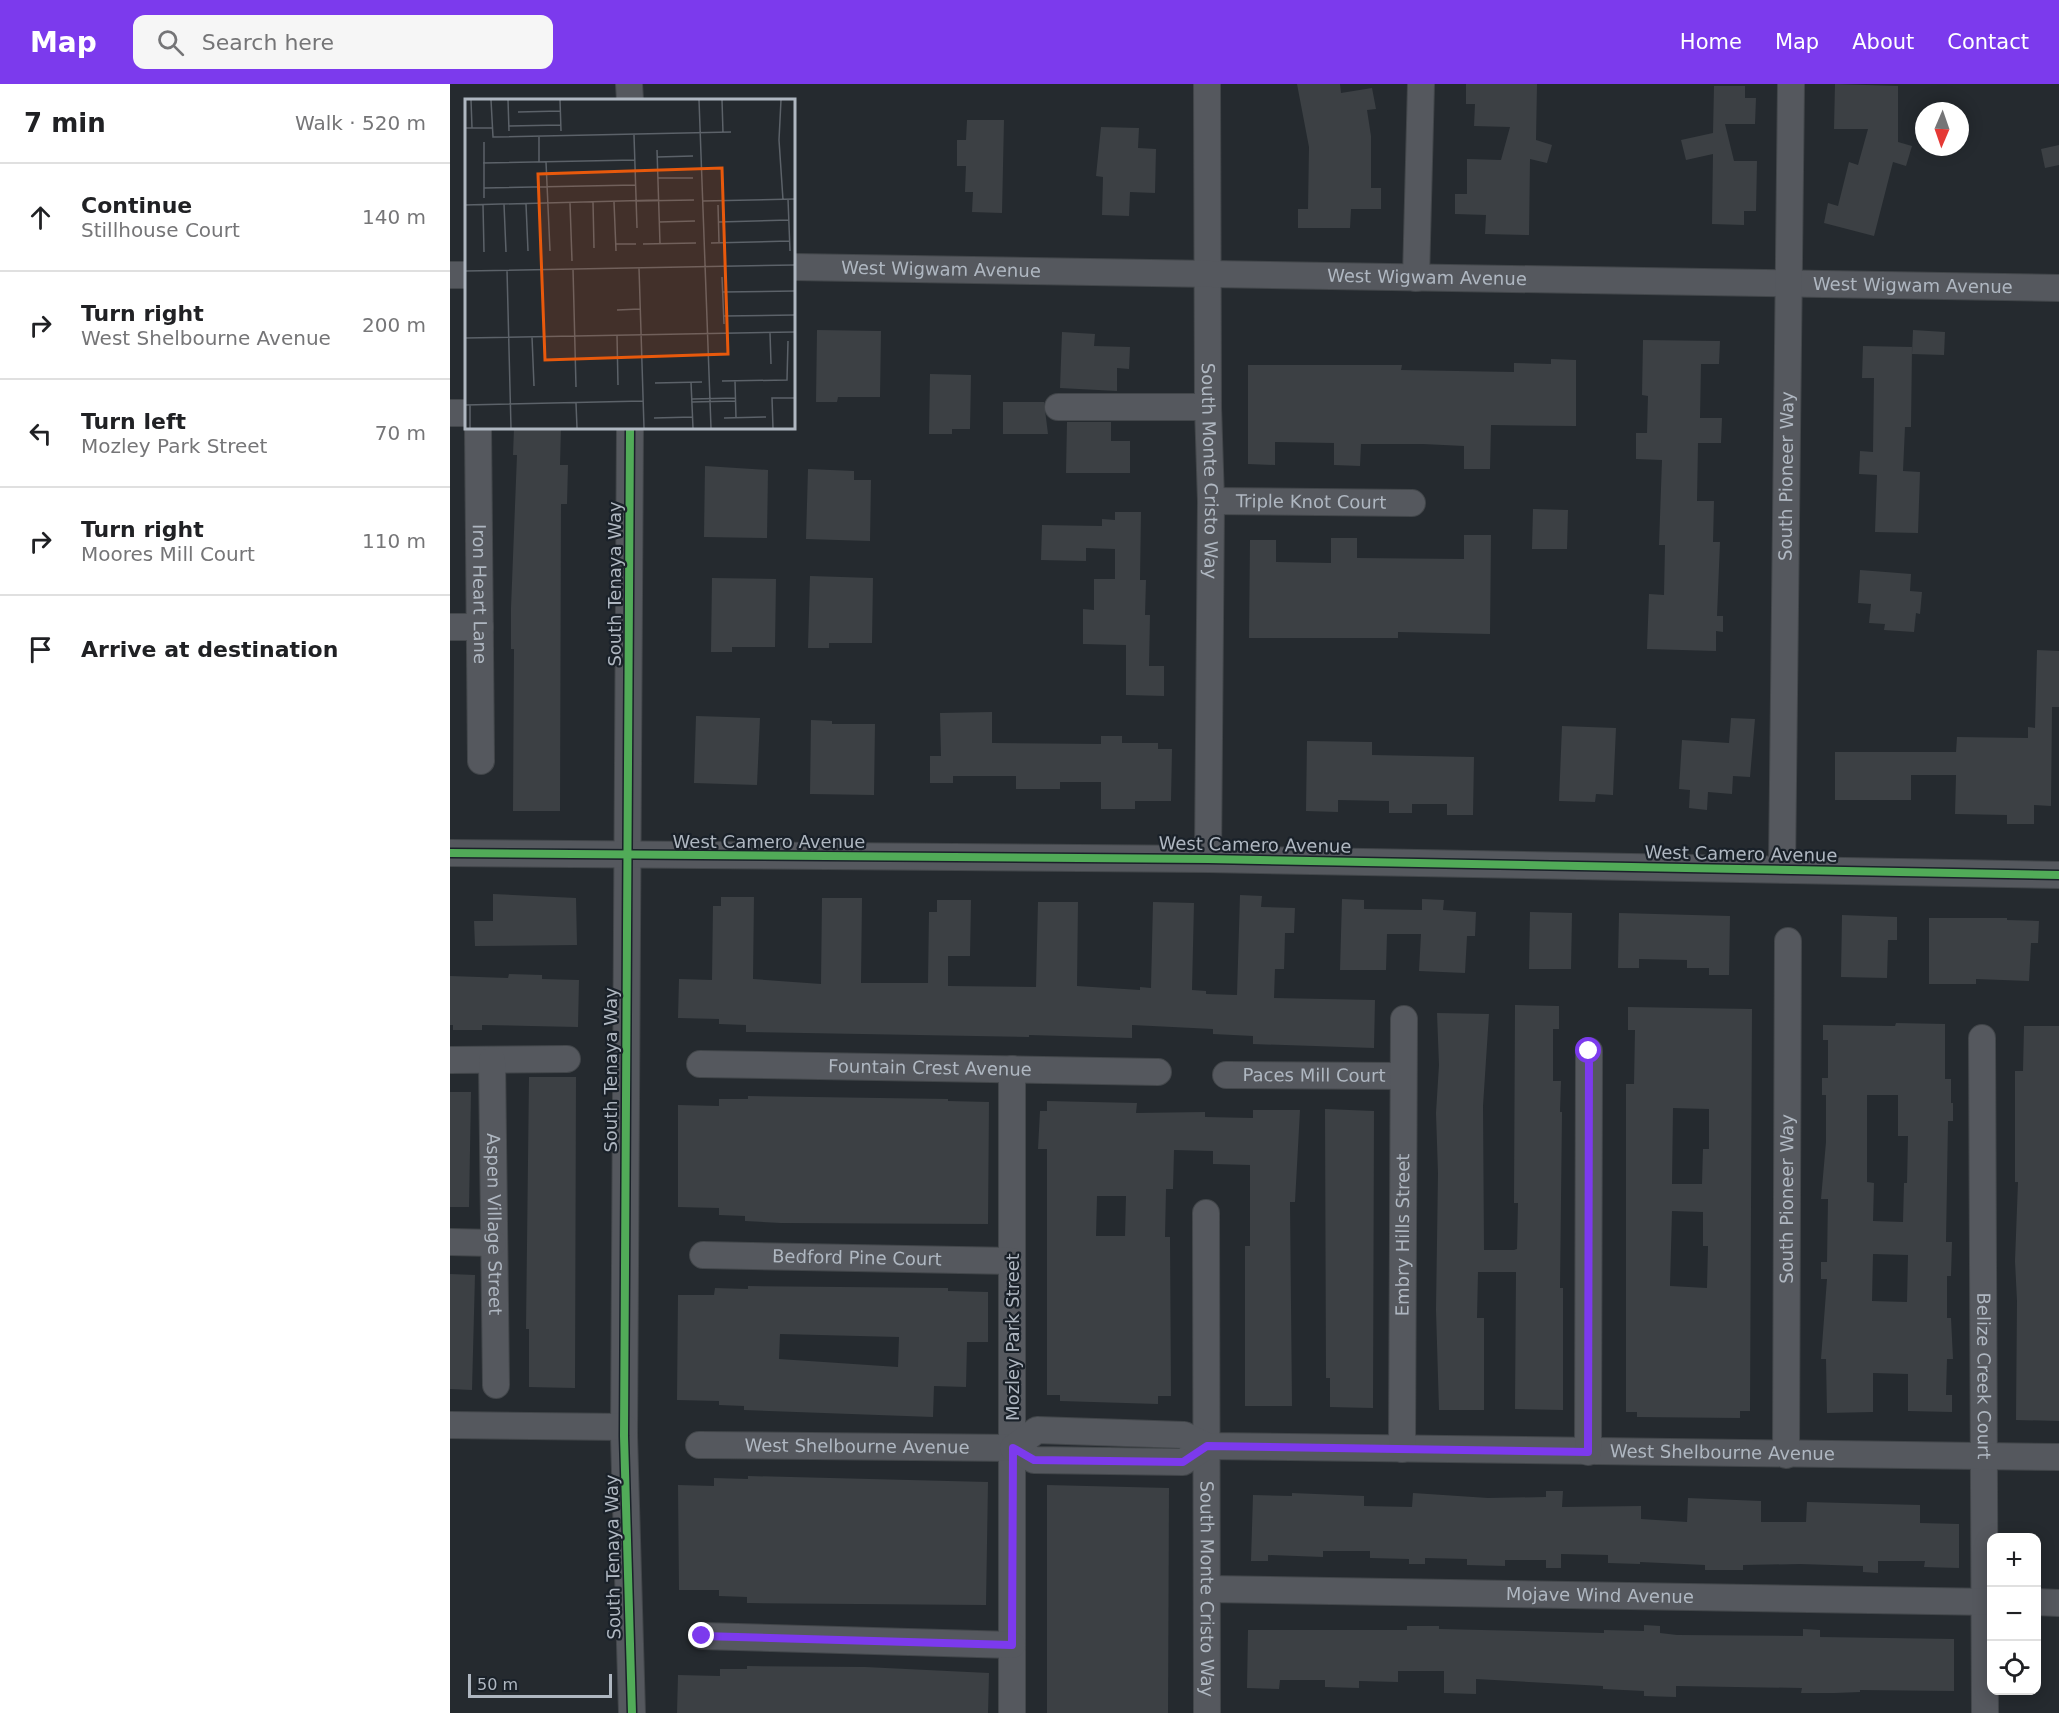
<!DOCTYPE html>
<html lang="en">
<head>
<meta charset="utf-8">
<style>
	body { margin:0; font-family:"DejaVu Sans",sans-serif; background:#f6f6f6; color:#202124 }
	.controls { position:absolute; right:18px; bottom:18px; display:grid; overflow:hidden; border-radius:12px; box-shadow:0 3px 15px #0003 }
	.controls button { width:54px; height:54px; display:grid; place-items:center; padding:0; border:0; border-bottom:2px solid #e0e0e0; background:#fff; color:#202124; font:30px sans-serif }
	.compass { position:absolute; left:1465px; top:18px; width:54px; height:54px; border-radius:50%; background:#fff; box-shadow:0 3px 15px #0003; rotate:182deg }
	.scale { position:absolute; left:18px; bottom:15px; width:144px; box-sizing:border-box; padding-left:6px; border:3px solid #afb7c1; border-top:0; font-size:16px; line-height:21px; white-space:nowrap; color:#afb7c1; -webkit-text-stroke:4px #1a2129; paint-order:stroke }
	.stop { position:absolute; width:18px; height:18px; margin:-14px; border:4px solid #7c3aed; border-radius:50%; background:#fff }
	.stop.end { background:#7c3aed; border-color:#fff; box-shadow:0 2px 6px #0008 }
	.list { margin:0; padding:0; list-style:none }
	h2 { display:flex; justify-content:space-between; align-items:center; height:78px; margin:0; padding:0 24px; font-size:26px }
	h2 small { font-size:20px; font-weight:400; color:#757577 }
	.list li { display:grid; grid-template-columns:39px 1fr auto; gap:18px; align-items:center; box-sizing:border-box; height:108px; padding:0 24px; border-top:2px solid #e0e0e0 }
	.list b { display:block; font-size:22px; white-space:nowrap }
	.list p { margin:0; font-size:20px; white-space:nowrap; color:#757577 }
	.list em { font-size:20px; font-style:normal; color:#757577 }
	.icon { flex:none; width:33px; height:33px; fill:none; stroke:currentColor; stroke-width:2; stroke-linecap:round; stroke-linejoin:round }
	.map { position:relative; flex:none; width:1609px; height:1629px; overflow:hidden }
	header { display:flex; align-items:center; gap:36px; box-sizing:border-box; height:84px; padding:0 30px; background:#7c3aed; color:#fff }
	header strong { font-size:28px }
	nav { display:flex; gap:33px; margin-inline-start:auto; font-size:21px }
	.search { width:420px; height:54px; background:#f6f6f6; display:flex; align-items:center; gap:15px; box-sizing:border-box; padding:0 21px; border-radius:12px; color:#757577; font-size:22px }
	main { display:flex }
	aside { flex:1; background:#fff }
	.map>svg:first-child { display:block }
	.building { fill:#3c4044; fill-rule:evenodd }
	.lines { fill:none; stroke-linecap:round; stroke-linejoin:round }
	.minor-casing { stroke:#42464a; stroke-width:28 }
	.minor { stroke:#55585e; stroke-width:26 }
	.cycleway-casing { stroke:#1a2129; stroke-width:11 }
	.cycleway { stroke:#51ab58; stroke-width:8 }
	.route { stroke:#7c3aed; stroke-width:8 }
	.labels { text-anchor:middle; stroke-width:4.5; stroke-linejoin:round; paint-order:stroke }
	.street-label { font-size:18px; fill:#afb7c1; stroke:#1a2129 }
	.inset-road { fill:none; stroke:#5c6269; stroke-width:1.5 }
	.view { fill:#e8590c; fill-opacity:0.15; stroke:#e8590c; stroke-width:3 }
	.inset-edge { fill:none; stroke:#afb7c1; stroke-width:3 }
</style>
</head>
<body>
<header>
<strong>Map</strong>
<div class="search"><svg class="icon" aria-label="search" viewBox="0 0 24 24"><circle cx="10" cy="10" r="6"/><path d="M15 15l6 6"/></svg>Search here</div>
<nav><a>Home</a><a>Map</a><a>About</a><a>Contact</a></nav>
</header>
<main>
<aside>
<h2>7 min<small>Walk · 520 m</small></h2>
<ul class="list">
<li><svg class="icon" aria-label="ahead" viewBox="0 0 24 24"><path d="M12 20V5M6 11l6-6 6 6"/></svg><div><b>Continue</b><p>Stillhouse Court</p></div><em>140 m</em></li>
<li><svg class="icon" aria-label="right" viewBox="0 0 24 24"><path d="M7 20v-9h11M14 6l5 5-5 5"/></svg><div><b>Turn right</b><p>West Shelbourne Avenue</p></div><em>200 m</em></li>
<li><svg class="icon" aria-label="left" viewBox="0 0 24 24"><path d="M17 20v-9H6M10 6l-5 5 5 5"/></svg><div><b>Turn left</b><p>Mozley Park Street</p></div><em>70 m</em></li>
<li><svg class="icon" aria-label="right" viewBox="0 0 24 24"><path d="M7 20v-9h11M14 6l5 5-5 5"/></svg><div><b>Turn right</b><p>Moores Mill Court</p></div><em>110 m</em></li>
<li><svg class="icon" aria-label="arrive" viewBox="0 0 24 24"><path d="M6 21V4h12l-3 4 3 4H6"/></svg><div><b>Arrive at destination</b></div></li>
</ul>
</aside>
<div class="map">
<svg width="1609" height="1629" viewBox="0 0 1609 1629">
	<rect width="100%" height="100%" fill="#252a2f"/>
	<!-- building -->
	<g class="building">
		<polygon points="847,0 890,0 891,9 922,4 926,25 917,26 921,52 921,104 931,104 931,125 901,125 900,144 848,144 848,125 858,125 859,63"/>
		<polygon points="1016,0 1087,0 1086,56 1102,61 1097,79 1080,75 1079,151 1035,150 1036,131 1005,130 1005,110 1017,110 1017,75 1051,76 1060,43 1024,42 1025,20 1016,20"/>
		<polygon points="1385,0 1448,2 1448,58 1462,62 1456,82 1443,78 1424,152 1374,139 1378,119 1388,122 1399,78 1408,81 1418,45 1384,45"/>
		<polygon points="1264,2 1295,2 1295,14 1306,14 1305,40 1275,40 1284,77 1307,77 1306,127 1294,127 1294,141 1262,140 1263,70 1236,76 1231,56 1263,49"/>
		<polygon points="517,36 554,36 552,129 522,128 523,108 515,108 516,82 507,82 507,56 516,56"/>
		<polygon points="651,43 689,44 688,64 706,65 705,109 680,108 679,132 652,131 653,93 646,92"/>
		<polygon points="1609,61 1609,81 1595,84 1591,65"/>
		<polygon points="367,246 431,247 430,313 388,313 387,318 366,318"/>
		<polygon points="1463,246 1495,248 1494,271 1462,270"/>
		<polygon points="612,248 645,250 644,262 680,263 679,285 667,284 667,307 610,304"/>
		<polygon points="1193,256 1270,257 1269,280 1251,280 1250,334 1272,334 1271,359 1248,359 1247,417 1264,417 1263,458 1270,458 1267,532 1273,532 1273,548 1266,547 1266,567 1197,565 1199,510 1214,511 1215,461 1209,461 1212,376 1186,375 1186,349 1197,349 1198,312 1192,311"/>
		<polygon points="1413,262 1462,263 1461,343 1455,343 1453,387 1470,388 1468,449 1425,448 1427,391 1409,390 1410,367 1423,368 1424,294 1412,294"/>
		<polygon points="1101,275 1126,276 1126,342 1041,341 1040,385 1014,385 1014,362 973,360 911,360 910,382 884,381 884,359 825,358 825,381 798,380 798,281 952,281 951,286 1064,288 1064,279 1101,280"/>
		<polygon points="480,290 521,291 520,345 502,345 502,350 479,350"/>
		<polygon points="553,318 594,318 598,350 553,350"/>
		<polygon points="617,338 661,338 661,357 680,357 680,389 616,389"/>
		<polygon points="64,344 111,344 110,381 118,381 117,420 111,420 110,727 63,727 64,565 61,565 61,524 67,371 63,371"/>
		<polygon points="255,382 318,386 317,454 254,453"/>
		<polygon points="358,385 404,387 404,396 421,396 420,457 356,455"/>
		<polygon points="1083,425 1118,426 1117,465 1082,465"/>
		<polygon points="665,428 691,428 690,496 696,496 695,531 700,531 699,582 714,582 714,612 676,611 676,561 633,560 633,525 644,526 644,495 665,495 665,465 636,464 636,477 591,476 592,441 652,442 652,435 665,436"/>
		<polygon points="1014,451 1041,451 1040,550 948,548 948,554 799,554 800,456 826,456 826,478 881,479 881,454 907,454 907,474 1014,475"/>
		<polygon points="1410,486 1461,490 1460,507 1472,508 1470,530 1466,529 1464,548 1434,546 1435,540 1419,539 1421,520 1408,519"/>
		<polygon points="360,492 423,494 422,559 379,559 379,564 358,564"/>
		<polygon points="262,494 326,495 325,563 282,563 282,568 261,568"/>
		<polygon points="1587,566 1609,567 1609,623 1602,623 1601,722 1584,721 1584,740 1557,740 1557,731 1505,730 1506,691 1461,691 1461,716 1385,716 1385,668 1506,668 1507,653 1578,654 1578,643 1585,644"/>
		<polygon points="542,628 542,659 651,660 651,652 672,652 672,659 708,659 708,665 722,665 721,717 685,717 685,725 651,725 651,698 610,698 610,705 566,705 566,692 503,692 503,699 480,699 480,672 491,672 490,629"/>
		<polygon points="246,632 310,634 307,701 244,699"/>
		<polygon points="1281,634 1305,635 1300,693 1283,692 1282,710 1258,708 1257,726 1239,724 1240,706 1229,705 1232,656 1279,659"/>
		<polygon points="361,636 382,637 382,640 425,640 424,711 360,710"/>
		<polygon points="1112,642 1166,644 1163,711 1146,710 1145,718 1109,717"/>
		<polygon points="857,657 922,658 922,671 1024,673 1023,731 997,731 997,720 962,720 962,729 939,729 939,717 888,716 888,728 856,727"/>
		<polygon points="43,810 126,814 127,861 25,862 24,837 43,837"/>
		<polygon points="790,811 812,812 811,823 845,824 844,849 835,849 834,885 825,885 824,914 925,916 924,964 803,960 803,952 763,950 763,945 682,941 682,954 579,951 579,953 296,948 296,941 269,940 269,935 228,934 229,895 262,896 263,822 271,822 271,813 304,813 303,895 371,900 372,814 412,814 411,899 478,899 479,828 487,828 487,816 521,816 520,872 498,872 498,902 586,903 588,818 628,818 627,902 690,906 690,903 701,904 703,818 744,819 742,906 756,907 756,910 787,911"/>
		<polygon points="892,815 914,816 914,825 972,826 972,815 994,816 993,826 1026,828 1025,852 1017,852 1015,889 969,887 971,850 937,850 936,886 890,886"/>
		<polygon points="1080,828 1122,829 1121,885 1079,885"/>
		<polygon points="1169,829 1280,832 1279,891 1259,891 1259,884 1237,884 1237,876 1189,875 1189,884 1168,884"/>
		<polygon points="1392,831 1447,833 1447,856 1438,856 1437,894 1391,893"/>
		<polygon points="1479,834 1557,834 1557,836 1589,837 1588,859 1581,859 1579,897 1526,895 1526,900 1479,900"/>
		<polygon points="59,890 92,891 92,895 129,896 128,943 32,941 32,946 3,946 3,941 0,941 0,892 58,894"/>
		<polygon points="1065,921 1109,922 1109,945 1103,945 1103,997 1111,997 1110,1028 1112,1028 1110,1204 1113,1204 1113,1326 1065,1325 1066,1188 1028,1188 1027,1234 1034,1234 1034,1326 989,1326 986,1226 988,1089 986,1029 989,981 987,929 1039,930 1033,1022 1034,1166 1064,1166 1067,1165 1068,1119 1064,1119"/>
		<path d="M1178,923L1302,925L1300,1327H1290V1334L1187,1333V1328H1176V1000H1184L1185,946H1178ZM1223,1024L1259,1025V1065H1253L1252,1100H1222ZM1222,1127L1253,1128V1162H1258L1257,1204L1220,1202Z"/>
		<path d="M1446,939L1495,940V995H1501V1019H1503V1037H1498L1496,1158H1502L1501,1192H1497V1234H1501L1503,1275H1497L1496,1311H1502V1328L1458,1327V1290L1423,1289V1328L1377,1329L1376,1275H1371L1377,1195H1371V1178H1377L1378,1115H1371L1376,1058V1011H1372V994H1378V956H1373V941L1445,942ZM1417,1011H1448V1052H1458L1457,1099H1454L1453,1138L1423,1137L1424,1099L1417,1098ZM1423,1170L1458,1171L1457,1218L1422,1217Z"/>
		<polygon points="1574,942 1609,942 1609,1337 1566,1336 1567,1217 1565,1177 1568,1098 1565,1098 1565,987 1573,987"/>
		<polygon points="79,993 126,993 125,1304 79,1303 79,1245 76,1245"/>
		<polygon points="0,1008 21,1008 19,1123 0,1123"/>
		<polygon points="298,1012 498,1015 498,1017 539,1018 538,1140 331,1139 295,1137 295,1132 269,1131 269,1124 228,1123 228,1021 269,1022 269,1015 298,1015"/>
		<path d="M597,1017L687,1019L686,1029L755,1028V1033L803,1034V1026H850L845,1118H840L842,1322H795V1162H800V1081L763,1080V1067L724,1066L723,1105H716L715,1153H720L721,1312H708V1320L610,1317V1311H597V1065H588L590,1027H597ZM647,1112H676L675,1152H646Z"/>
		<polygon points="875,1025 924,1027 923,1324 880,1323 880,1294 876,1294"/>
		<polygon points="0,1190 25,1191 22,1306 0,1305"/>
		<path d="M298,1202L498,1204V1207L538,1208V1258H517L516,1303L484,1302L483,1333L294,1326V1322L269,1321V1317L227,1316L228,1211H264L265,1204L298,1205ZM330,1250L449,1253L448,1283L329,1275Z"/>
		<polygon points="298,1392 538,1398 536,1521 297,1519 297,1513 269,1512 269,1506 229,1506 228,1401 264,1402 264,1394 298,1395"/>
		<polygon points="597,1401 719,1404 718,1629 597,1629"/>
		<polygon points="1096,1407 1113,1407 1112,1423 1191,1422 1191,1435 1237,1438 1238,1414 1311,1417 1311,1438 1356,1438 1357,1418 1470,1421 1470,1439 1509,1440 1509,1484 1474,1483 1475,1477 1428,1477 1428,1489 1413,1488 1413,1482 1350,1480 1293,1481 1293,1486 1255,1486 1255,1481 1190,1478 1190,1480 1158,1479 1158,1471 1111,1470 1111,1484 1096,1484 1096,1476 1055,1476 1055,1482 1017,1481 1017,1475 975,1474 975,1480 959,1480 959,1475 920,1474 920,1467 873,1467 873,1473 818,1471 818,1477 801,1477 803,1411 842,1412 842,1409 914,1412 914,1422 962,1423 963,1409 1038,1414 1096,1413"/>
		<polygon points="1194,1541 1210,1542 1210,1549 1227,1551 1353,1552 1353,1545 1370,1546 1370,1553 1504,1555 1504,1607 1410,1606 1410,1608 1385,1609 1351,1609 1352,1604 1226,1602 1226,1613 1194,1612 1194,1607 1153,1605 1153,1602 1026,1595 1026,1610 994,1609 994,1587 948,1587 948,1598 909,1597 909,1604 875,1603 875,1596 830,1596 829,1605 797,1604 798,1546 957,1546 957,1542 989,1542 989,1545 1154,1549 1154,1546 1194,1547"/>
		<polygon points="297,1582 415,1583 539,1589 538,1629 227,1629 228,1591 270,1592 270,1585 297,1585"/>
	</g>
	<g class="lines">
		<!-- minor casing -->
		<g class="minor-casing">
			<g id="minor">
				<polyline points="179,0 180,16"/>
				<path id="s1" d="M757,0L758,323L761,417L758,775"/>
				<path id="s2" d="M344,183L1609,204"/>
				<polyline points="0,191 16,191"/>
				<polyline points="966,194 971,0"/>
				<polyline points="608,323 758,323"/>
				<polyline points="0,329 16,329"/>
				<path id="s3" d="M28,344L31,677"/>
				<polyline points="180,344 174,1352 182,1629"/>
				<path id="s4" d="M761,417L962,419"/>
				<polyline points="0,543 30,543"/>
				<polyline points="0,769 758,775 1609,791"/>
				<path id="s5" d="M1332,785L1341,0"/>
				<path id="s6" d="M1532,954L1535,1629"/>
				<polyline points="0,976 117,975"/>
				<path id="s7" d="M42,976L46,1301"/>
				<path id="s8" d="M250,980L708,988"/>
				<polyline points="562,985 562,1629"/>
				<path id="s9" d="M776,991L953,992"/>
				<path id="s10" d="M756,1129L757,1629"/>
				<polyline points="0,1158 43,1159"/>
				<path id="s11" d="M253,1171L562,1177"/>
				<polyline points="0,1341 174,1343"/>
				<path id="s12" d="M249,1361L563,1364L584,1376L733,1378L757,1362"/>
				<path id="s13" d="M563,1364L587,1346L734,1351L757,1362L1609,1373"/>
				<path id="s14" d="M952,1365L954,935"/>
				<polyline points="1138,1368 1139,967"/>
				<path id="s15" d="M1336,1371L1338,857"/>
				<path id="s16" d="M758,1505L1542,1518"/>
				<polyline points="1586,1518 1609,1519"/>
				<polyline points="252,1552 562,1561"/>
			</g>
		</g>
		<!-- minor -->
		<use href="#minor" class="minor"/>
		<!-- cycleway casing -->
		<g class="cycleway-casing">
			<g id="cycleway">
				<polyline points="180,344 174,1352 182,1629"/>
				<polyline points="0,769 758,775 1609,791"/>
			</g>
		</g>
		<!-- cycleway -->
		<use href="#cycleway" class="cycleway"/>
	</g>
	<g class="lines">
		<!-- route -->
		<polyline class="route" points="252,1552 562,1561 563,1364 584,1376 733,1378 757,1362 1138,1368 1139,967"/>
	</g>
	<g class="labels">
		<!-- street labels -->
		<g class="street-label">
			<text dy="6" stroke="none"><textPath href="#s2" startOffset="147">West Wigwam Avenue</textPath></text>
			<text dy="6" stroke="none"><textPath href="#s2" startOffset="633">West Wigwam Avenue</textPath></text>
			<text dy="6" stroke="none"><textPath href="#s2" startOffset="1119">West Wigwam Avenue</textPath></text>
			<text dy="6" stroke="none"><textPath href="#s1" startOffset="387">South Monte Cristo Way</textPath></text>
			<text dy="6" stroke="none"><textPath href="#s5" startOffset="393">South Pioneer Way</textPath></text>
			<text dy="6" stroke="none"><textPath href="#s4" startOffset="100">Triple Knot Court</textPath></text>
			<text transform="translate(165 500) rotate(-90)" y="6">South Tenaya Way</text>
			<text dy="6" stroke="none"><textPath href="#s3" startOffset="166">Iron Heart Lane</textPath></text>
			<text x="319" y="764">West Camero Avenue</text>
			<text transform="translate(805 761) rotate(1)" y="6">West Camero Avenue</text>
			<text transform="translate(1291 770) rotate(1)" y="6">West Camero Avenue</text>
			<text dy="6" stroke="none"><textPath href="#s8" startOffset="230">Fountain Crest Avenue</textPath></text>
			<text transform="translate(161 986) rotate(-90)" y="6">South Tenaya Way</text>
			<text dy="6" stroke="none"><textPath href="#s9" startOffset="88">Paces Mill Court</textPath></text>
			<text dy="6" stroke="none"><textPath href="#s15" startOffset="256">South Pioneer Way</textPath></text>
			<text dy="6" stroke="none"><textPath href="#s7" startOffset="164">Aspen Village Street</textPath></text>
			<text dy="6" stroke="none"><textPath href="#s14" startOffset="214">Embry Hills Street</textPath></text>
			<text dy="6" stroke="none"><textPath href="#s11" startOffset="154">Bedford Pine Court</textPath></text>
			<text transform="translate(563 1253) rotate(-90)" y="6">Mozley Park Street</text>
			<text dy="6" stroke="none"><textPath href="#s6" startOffset="338">Belize Creek Court</textPath></text>
			<text dy="6" stroke="none"><textPath href="#s12" startOffset="158">West Shelbourne Avenue</textPath></text>
			<text dy="6" stroke="none"><textPath href="#s13" startOffset="718">West Shelbourne Avenue</textPath></text>
			<text transform="translate(163 1473) rotate(-91)" y="6">South Tenaya Way</text>
			<text dy="6" stroke="none"><textPath href="#s10" startOffset="376">South Monte Cristo Way</textPath></text>
			<text dy="6" stroke="none"><textPath href="#s16" startOffset="392">Mojave Wind Avenue</textPath></text>
		</g>
	</g>
	<!-- overview -->
	<g transform="translate(15 15)">
		<rect width="330" height="330" fill="#252a2f"/>
		<path class="inset-road" d="M6,1L7,29M26,1L28,38L266,33M43,1L44,32M95,1L96,32M234,1L246,329M257,1L258,34M316,1L314,41L318,101M53,13L95,12M44,27L96,26M0,29H28M169,36L172,129M74,37V63M19,43V99M192,51L195,145M192,58L228,57M81,63L85,152M18,64L170,61M193,79H228M19,89L171,86M323,100L325,152M172,102L229,101M238,102L330,100M128,103L129,149M149,103L151,152M105,104L107,162M39,105L41,153M61,105L63,152M0,106L193,101M18,106L19,153M253,106L254,143M194,123L230,122M254,123L324,121M246,144L324,142M150,145H171M178,145L231,144M174,169L179,329M108,170L111,288M42,171L46,329M0,172L330,166M257,178L259,225M258,193L330,192M152,211L175,210M259,217L330,216M305,234L306,265M152,236L153,286M67,238L69,287M0,239L330,233M257,282L322,281L323,242M270,282L271,319M226,283L228,329M190,284L237,283M227,300L271,299M227,303L271,302M111,304L112,329M0,306L178,302M5,306V329M189,319L228,318M259,319L301,318M308,329L307,299H330"/>
		<path class="view" d="M257,69L263,255L80,261L73,75Z"/>
		<rect width="330" height="330" class="inset-edge"/>
	</g>
</svg>
<div class="controls">
<button>+</button>
<button>−</button>
<button><svg class="icon" aria-label="locate" viewBox="0 0 24 24"><circle cx="12" cy="12" r="6"/><path d="M12 2v4M12 18v4M2 12h4M18 12h4"/></svg></button>
</div>
<svg class="compass" viewBox="-18 -18 36 36"><path d="M0-13l5 13h-10z" fill="#e53935"/><path d="M0 13l5-13h-10z" fill="#757577"/></svg>
<div class="scale">50 m</div>
<div class="stop" style="left:1139px;top:967px"></div>
<div class="stop end" style="left:252px;top:1552px"></div>
</div>
</main>
</body>
</html>
